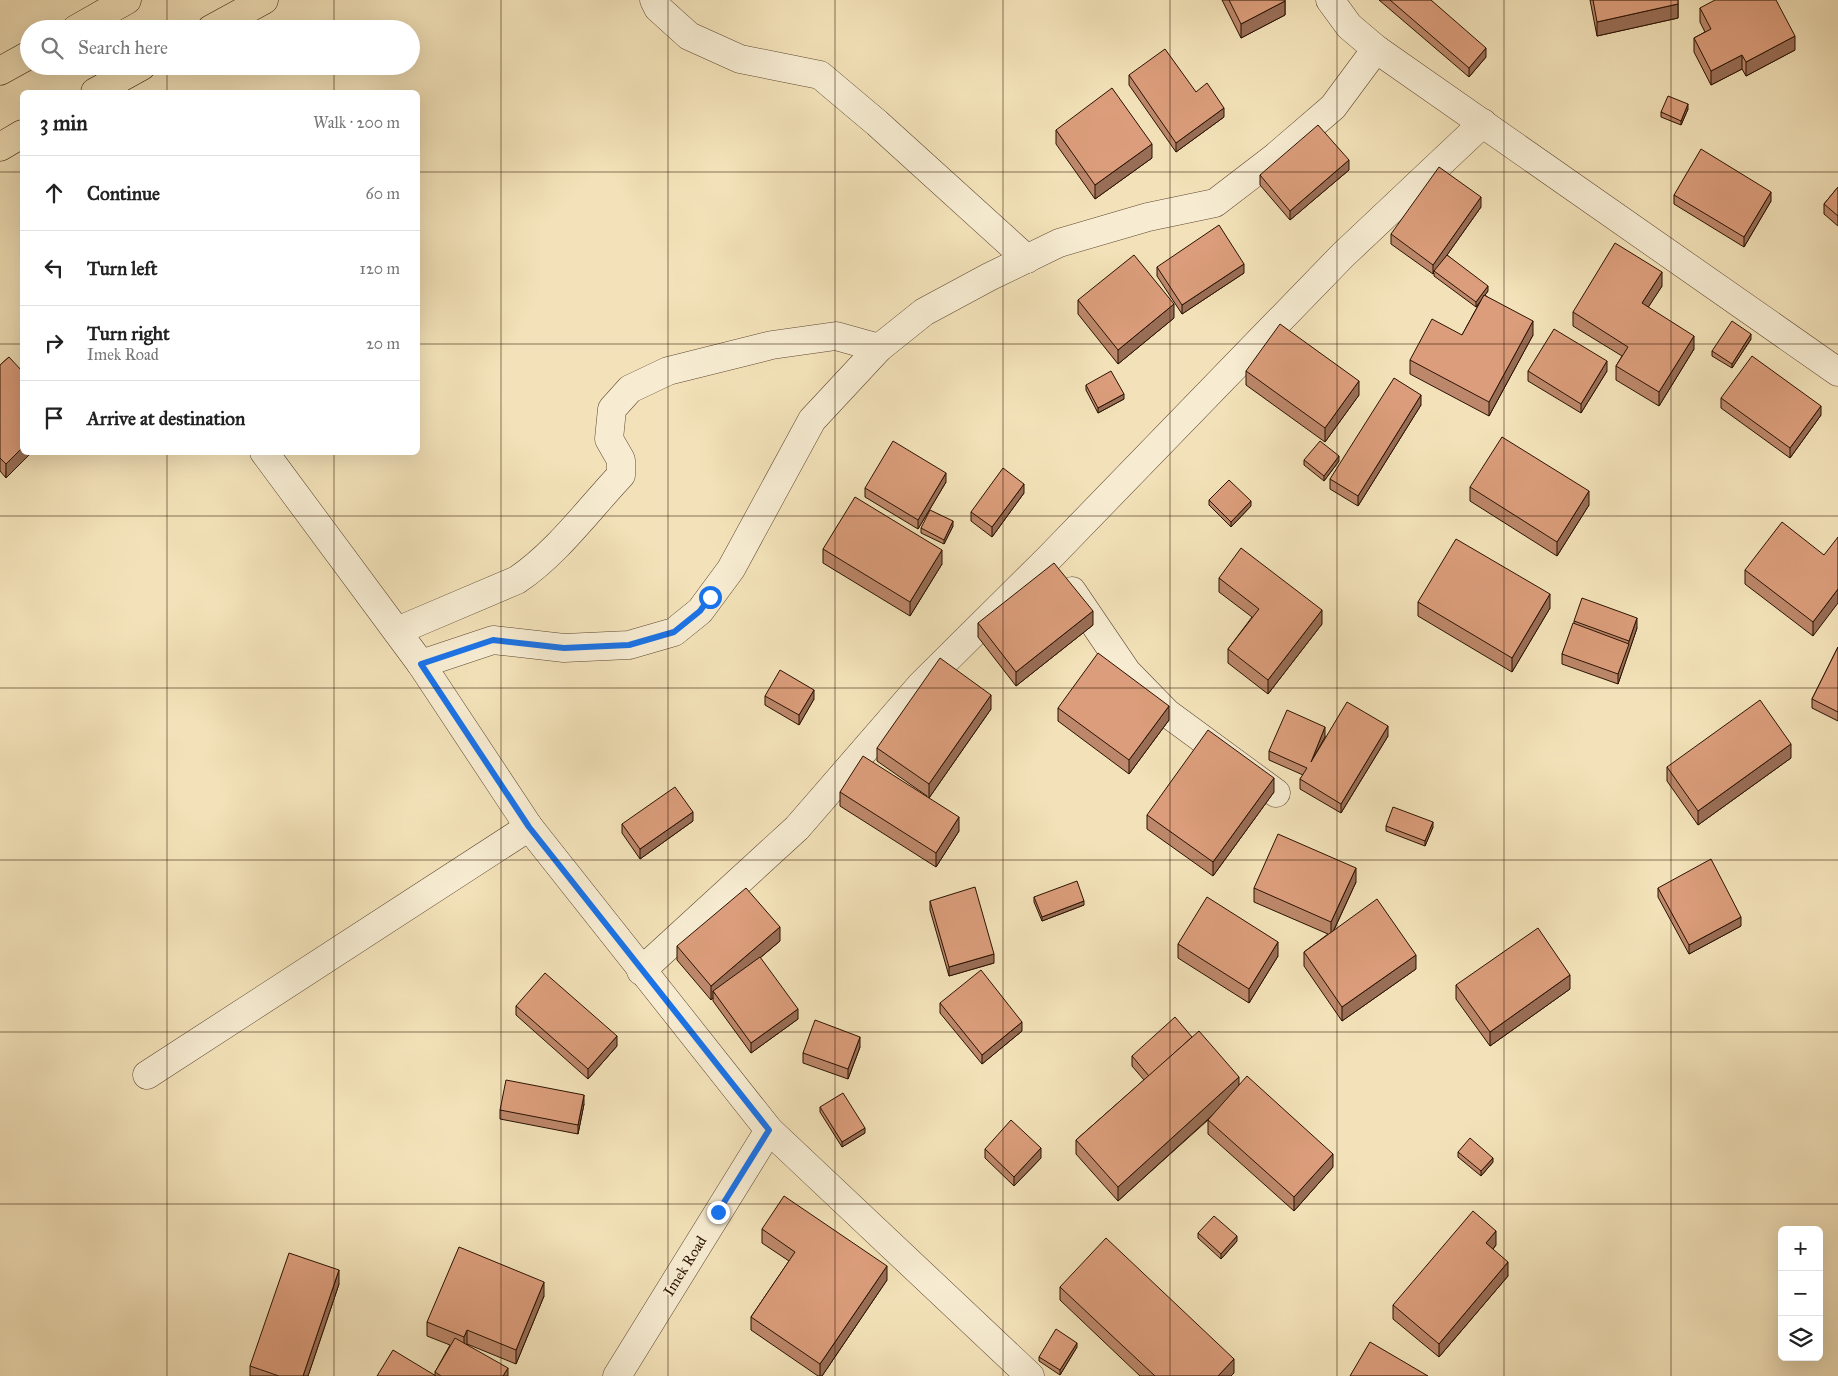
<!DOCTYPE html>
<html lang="en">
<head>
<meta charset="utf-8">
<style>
	body { margin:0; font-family:"IM FELL Great Primer",serif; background:#f6f6f6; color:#222 }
	.controls { position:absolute; right:15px; bottom:15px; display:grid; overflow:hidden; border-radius:8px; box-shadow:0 5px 20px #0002 }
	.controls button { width:45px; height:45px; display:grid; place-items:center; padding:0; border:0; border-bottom:1px solid #e0e0e0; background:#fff; color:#222; font:25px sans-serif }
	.stop { position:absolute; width:15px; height:15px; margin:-11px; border:4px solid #1a73e8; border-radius:50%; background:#fff }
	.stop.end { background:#1a73e8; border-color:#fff; box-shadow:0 1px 5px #0008 }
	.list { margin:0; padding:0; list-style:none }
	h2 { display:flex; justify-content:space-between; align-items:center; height:65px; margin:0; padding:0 20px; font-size:21px }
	h2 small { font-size:16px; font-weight:400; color:#767676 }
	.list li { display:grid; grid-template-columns:32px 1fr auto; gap:15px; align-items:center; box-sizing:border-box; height:75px; padding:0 20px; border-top:1px solid #e0e0e0 }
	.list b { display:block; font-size:19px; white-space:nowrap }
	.list p { margin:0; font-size:16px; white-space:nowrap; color:#767676 }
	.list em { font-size:16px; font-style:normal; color:#767676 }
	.icon { flex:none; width:28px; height:28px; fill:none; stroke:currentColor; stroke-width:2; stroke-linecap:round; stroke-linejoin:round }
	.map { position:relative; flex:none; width:1838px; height:1376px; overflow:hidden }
	.search { position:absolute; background:#fff; box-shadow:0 5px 20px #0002; left:20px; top:20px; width:400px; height:55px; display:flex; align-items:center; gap:12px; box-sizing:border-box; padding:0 18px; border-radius:28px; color:#767676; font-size:19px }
	.panel { position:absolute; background:#fff; box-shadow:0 5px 20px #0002; left:20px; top:90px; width:400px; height:365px; border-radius:8px }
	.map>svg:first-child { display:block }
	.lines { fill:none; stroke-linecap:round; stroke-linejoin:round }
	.minor-casing { stroke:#5d462f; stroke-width:29 }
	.trunk-casing { stroke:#2b1201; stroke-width:29 }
	.minor { stroke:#f7ecd2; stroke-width:28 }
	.trunk { stroke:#f3e2b9; stroke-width:28 }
	.wall { fill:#bc876a; stroke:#2b1201 }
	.shaded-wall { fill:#996e56; stroke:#2b1201 }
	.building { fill:#db9d7b; stroke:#2b1201 }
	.route { stroke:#1a73e8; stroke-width:6 }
	.grid { fill:none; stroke:#2b1201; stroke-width:1; stroke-opacity:0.55 }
	.labels { text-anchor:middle; stroke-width:4; stroke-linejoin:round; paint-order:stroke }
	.street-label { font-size:15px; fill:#2b1201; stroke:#f7ecd2 }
</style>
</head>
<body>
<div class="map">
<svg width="1838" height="1376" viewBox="0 0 1838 1376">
	<rect width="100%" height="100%" fill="#f3e2b9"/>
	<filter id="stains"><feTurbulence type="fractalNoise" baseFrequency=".004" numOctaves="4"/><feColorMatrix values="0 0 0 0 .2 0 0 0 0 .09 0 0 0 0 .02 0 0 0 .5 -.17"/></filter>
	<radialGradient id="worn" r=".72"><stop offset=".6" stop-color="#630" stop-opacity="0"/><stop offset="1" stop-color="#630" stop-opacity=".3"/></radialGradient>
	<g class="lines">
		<!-- minor casing -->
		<g class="minor-casing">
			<g id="minor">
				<polyline points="654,0 658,8 689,36 740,59 820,75 877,123 1027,259"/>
				<polyline points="1330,0 1349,26 1376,49 1838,372"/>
				<polyline points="264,452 421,664 529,827 769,1130 1030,1376"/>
				<polyline points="1072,591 1127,672 1167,713 1276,793"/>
				<path d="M397,631L517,580C557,553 588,510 621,475V460L609,439L612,409L630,389L668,371L772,345L836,336L879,348"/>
				<polyline points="421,664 493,640 564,648 629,645 674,632 700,611 731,569 812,420 879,348 924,312 989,277 1059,243 1148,217 1215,203 1275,157 1333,107 1376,49"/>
				<polyline points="641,971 797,828 921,685 1049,558 1343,255 1483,123"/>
				<polyline points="147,1075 529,827"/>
				<polyline points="617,1376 769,1130"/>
			</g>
		</g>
		<!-- trunk casing -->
		<g class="trunk-casing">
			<g id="trunk">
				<polyline points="76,29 127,0"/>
				<polyline points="211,29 264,0"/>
				<polyline points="0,71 29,55"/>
				<polyline points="95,92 142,66"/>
				<polyline points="0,147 22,134"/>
			</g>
		</g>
		<!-- minor -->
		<use href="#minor" class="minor"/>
		<!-- trunk -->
		<use href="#trunk" class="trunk"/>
	</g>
	<!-- wall -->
	<g class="wall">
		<polygon points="1222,0 1285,0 1285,15 1241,38"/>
		<polygon points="1379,0 1431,0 1486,57 1469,77"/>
		<polygon points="1590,0 1678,0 1678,18 1597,36"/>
		<polygon points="1700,8 1795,50 1746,76 1742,69 1711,85 1694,52 1694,38 1705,32 1700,22"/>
		<polygon points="1129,75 1196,92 1224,117 1176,152 1129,85"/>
		<polygon points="1688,109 1681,125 1661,117 1661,112"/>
		<polygon points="1056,130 1152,158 1095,199 1056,144"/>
		<polygon points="1349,170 1290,220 1260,185 1260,175"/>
		<polygon points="1838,187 1838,226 1824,214 1824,204"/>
		<polygon points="1674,195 1771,201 1744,247 1674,204"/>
		<polygon points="1481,207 1447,255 1488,291 1485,295 1533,335 1489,416 1410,374 1410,360 1462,335 1480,302 1476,307 1434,276 1434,273 1433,274 1391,244 1391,234"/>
		<polygon points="1157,267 1244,273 1182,314 1157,276"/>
		<polygon points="1662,286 1648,307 1694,349 1659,406 1616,380 1616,366 1622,356 1573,326 1573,312"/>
		<polygon points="1078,300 1174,318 1118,364 1078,314"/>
		<polygon points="1751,339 1732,368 1712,356 1712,351"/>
		<polygon points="9,357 6,478 0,471 0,365"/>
		<polygon points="1246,371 1359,395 1325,442 1246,385"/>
		<polygon points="1528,371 1607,371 1581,413 1528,381"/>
		<polygon points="1086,385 1124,399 1098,413 1086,390"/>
		<polygon points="1721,398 1821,415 1790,458 1721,408"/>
		<polygon points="1421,405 1358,506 1330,489 1330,479"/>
		<polygon points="1304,460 1339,461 1324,481 1304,465"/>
		<polygon points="946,482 918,529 865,497 865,488"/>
		<polygon points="1470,487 1589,505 1557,556 1470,501"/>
		<polygon points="1024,493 992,537 971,521 971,512"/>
		<polygon points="1209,500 1251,506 1231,527 1209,505"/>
		<polygon points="953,526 944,544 921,533 921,528"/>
		<polygon points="823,549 942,564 910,616 823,563"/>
		<polygon points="1824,555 1813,636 1745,584 1745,570"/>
		<polygon points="1219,578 1322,624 1268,694 1228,663 1228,649 1252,617 1219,592"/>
		<polygon points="1418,602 1550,608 1512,672 1418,616"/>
		<polygon points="1574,621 1637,628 1618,684 1562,664 1562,654 1574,624"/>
		<polygon points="978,623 1093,625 1016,686 978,637"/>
		<polygon points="1838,647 1838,721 1812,708 1812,699"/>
		<polygon points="765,696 814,699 799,725 765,705"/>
		<polygon points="1058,708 1169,720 1129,774 1058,721"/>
		<polygon points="991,709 929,798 959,831 936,867 840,806 840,792 927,796 877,761 877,748"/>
		<polygon points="1388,736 1341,813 1300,789 1300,779 1303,775 1269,760 1269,751 1325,737"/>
		<polygon points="1791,758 1698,825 1667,781 1667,767"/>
		<polygon points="1274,792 1213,876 1147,829 1147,815"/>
		<polygon points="693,821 640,859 622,833 622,824"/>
		<polygon points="1386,826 1433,827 1425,846 1386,831"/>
		<polygon points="1356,882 1334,930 1416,969 1342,1021 1304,966 1304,952 1328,934 1254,902 1254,888"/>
		<polygon points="1658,888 1741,926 1689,954 1658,897"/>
		<polygon points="1034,897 1084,905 1042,921 1034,902"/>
		<polygon points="930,901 994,963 949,976 930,910"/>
		<polygon points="780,941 760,958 798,1019 751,1053 713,1001 713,998 711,1000 677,960 677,946"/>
		<polygon points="1178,944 1278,956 1249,1003 1178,958"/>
		<polygon points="1456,985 1570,989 1490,1046 1456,999"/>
		<polygon points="940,1003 1022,1031 982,1064 940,1013"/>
		<polygon points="516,1006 617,1046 588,1079 516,1015"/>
		<polygon points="1192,1037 1239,1084 1333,1167 1294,1211 1208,1134 1208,1120 1118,1201 1076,1154 1076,1140 1144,1080 1132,1066 1132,1056"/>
		<polygon points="860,1047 848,1079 803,1063 803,1053"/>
		<polygon points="584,1104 578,1134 500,1119 500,1110"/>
		<polygon points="820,1107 865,1133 842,1147 820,1112"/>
		<polygon points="985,1149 1041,1158 1014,1186 985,1158"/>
		<polygon points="1458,1152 1493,1162 1481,1176 1458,1157"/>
		<polygon points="762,1229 887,1280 822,1376 818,1376 751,1330 751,1317 789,1261 762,1243"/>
		<polygon points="1198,1233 1237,1241 1221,1259 1198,1238"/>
		<polygon points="1496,1245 1493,1249 1508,1276 1439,1357 1393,1319 1393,1305"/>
		<polygon points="339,1284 308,1376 250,1376 250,1366"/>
		<polygon points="1060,1287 1234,1373 1231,1376 1140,1376 1060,1300"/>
		<polygon points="544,1296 516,1364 467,1344 467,1345 508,1376 377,1376 435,1376 435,1372 450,1345 427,1336 427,1322"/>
		<polygon points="1077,1347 1060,1375 1039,1361 1039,1357"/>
	</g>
	<!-- shaded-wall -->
	<g class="shaded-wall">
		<polygon points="1285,1 1285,15 1241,38 1241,24"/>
		<polygon points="1678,4 1678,18 1597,36 1597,22"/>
		<polygon points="1795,36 1795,50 1746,76 1746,62"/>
		<polygon points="1486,48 1486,57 1469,77 1469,68"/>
		<polygon points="1742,55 1742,69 1711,85 1711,71"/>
		<polygon points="1688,104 1688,109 1681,125 1681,121"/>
		<polygon points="1224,108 1224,117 1176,152 1176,143"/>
		<polygon points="1152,144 1152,158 1095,199 1095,185"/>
		<polygon points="1349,160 1349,170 1290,220 1290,211"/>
		<polygon points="1771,192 1771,201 1744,247 1744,237"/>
		<polygon points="1481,197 1481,207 1435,272 1434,271 1433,274 1433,265"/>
		<polygon points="1244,264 1244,273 1182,314 1182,305"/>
		<polygon points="1662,272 1662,286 1642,317 1642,303"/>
		<polygon points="1488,286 1488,291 1476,307 1476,302"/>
		<polygon points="1174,304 1174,318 1118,364 1118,350"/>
		<polygon points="1533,321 1533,335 1489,416 1489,402"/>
		<polygon points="1751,334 1751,339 1732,368 1732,364"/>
		<polygon points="1694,336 1694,349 1659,406 1659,392"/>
		<polygon points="1607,361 1607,371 1581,413 1581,404"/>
		<polygon points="1359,381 1359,395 1325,442 1325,428"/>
		<polygon points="1124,394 1124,399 1098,413 1098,408"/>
		<polygon points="1421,395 1421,405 1358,506 1358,496"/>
		<polygon points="1821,406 1821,415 1790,458 1790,448"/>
		<polygon points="22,448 22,452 32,452 6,478 6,464"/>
		<polygon points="1339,456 1339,461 1324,481 1324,476"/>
		<polygon points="946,473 946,482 918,529 918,520"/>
		<polygon points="1024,484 1024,493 992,537 992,527"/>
		<polygon points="1589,491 1589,505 1557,556 1557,542"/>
		<polygon points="1251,501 1251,506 1231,527 1231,522"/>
		<polygon points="953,521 953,526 944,544 944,540"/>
		<polygon points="942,550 942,564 910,616 910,602"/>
		<polygon points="1838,589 1838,603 1813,636 1813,622"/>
		<polygon points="1550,594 1550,608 1512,672 1512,658"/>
		<polygon points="1322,610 1322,624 1268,694 1268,680"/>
		<polygon points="1093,611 1093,625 1016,686 1016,672"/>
		<polygon points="1637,618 1637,628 1618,684 1618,674"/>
		<polygon points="814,690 814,699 799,725 799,715"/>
		<polygon points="991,695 991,709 929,798 929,784"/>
		<polygon points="1169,706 1169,720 1129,774 1129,760"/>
		<polygon points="1388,726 1388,736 1341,813 1341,804"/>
		<polygon points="1325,727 1325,737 1311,762"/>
		<polygon points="1791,744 1791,758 1698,825 1698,811"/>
		<polygon points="1274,778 1274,792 1213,876 1213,862"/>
		<polygon points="693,812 693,821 640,859 640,849"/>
		<polygon points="959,817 959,831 936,867 936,853"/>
		<polygon points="1433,822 1433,827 1425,846 1425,841"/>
		<polygon points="1356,868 1356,882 1331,936 1331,922"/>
		<polygon points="1084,901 1084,905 1042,921 1042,917"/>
		<polygon points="1741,917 1741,926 1689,954 1689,945"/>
		<polygon points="780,927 780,941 716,995 713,991 713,998 711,1000 711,986"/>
		<polygon points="1278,942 1278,956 1249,1003 1249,989"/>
		<polygon points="994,954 994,963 949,976 949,967"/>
		<polygon points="1416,955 1416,969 1342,1021 1342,1007"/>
		<polygon points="1570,975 1570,989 1490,1046 1490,1032"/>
		<polygon points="798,1009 798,1019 751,1053 751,1043"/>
		<polygon points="1022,1022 1022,1031 982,1064 982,1055"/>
		<polygon points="617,1036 617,1046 588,1079 588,1069"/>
		<polygon points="860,1037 860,1047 848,1079 848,1069"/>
		<polygon points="1239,1077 1239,1091 1118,1201 1118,1187"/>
		<polygon points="584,1095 584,1104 578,1134 578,1125"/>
		<polygon points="865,1128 865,1133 842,1147 842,1142"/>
		<polygon points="1041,1148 1041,1158 1014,1186 1014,1177"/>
		<polygon points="1333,1154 1333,1167 1294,1211 1294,1197"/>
		<polygon points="1493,1158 1493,1162 1481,1176 1481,1171"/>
		<polygon points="1496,1231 1496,1245 1486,1257 1486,1243"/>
		<polygon points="1237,1236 1237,1241 1221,1259 1221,1254"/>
		<polygon points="1508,1262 1508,1276 1439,1357 1439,1344"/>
		<polygon points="887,1266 887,1280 822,1376 820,1376 820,1364"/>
		<polygon points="339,1270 339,1284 308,1376 303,1376"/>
		<polygon points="544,1282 544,1296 516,1364 516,1350"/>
		<polygon points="467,1330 467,1344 464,1351 464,1337"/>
		<polygon points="1077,1343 1077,1347 1060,1375 1060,1370"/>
		<polygon points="1234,1359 1234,1373 1231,1376 1218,1376"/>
		<polygon points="508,1368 508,1376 503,1376"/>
	</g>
	<!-- building -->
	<g class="building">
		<polygon points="1229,0 1285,0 1285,1 1241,24"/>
		<polygon points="1390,0 1431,0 1486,48 1469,68"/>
		<polygon points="1593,0 1678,0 1678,4 1597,22"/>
		<polygon points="1715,0 1776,0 1795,36 1746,62 1742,55 1711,71 1694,38 1711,29 1700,8"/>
		<polygon points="1165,49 1196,92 1207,83 1224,108 1176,143 1129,75"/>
		<polygon points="1112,88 1152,144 1095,185 1056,130"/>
		<polygon points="1668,96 1688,104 1681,121 1661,112"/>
		<polygon points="1318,125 1349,160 1290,211 1260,175"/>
		<polygon points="1701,149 1771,192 1744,237 1674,195"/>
		<polygon points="1439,167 1481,197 1433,265 1391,234"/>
		<polygon points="1838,187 1838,216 1824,204"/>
		<polygon points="1219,225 1244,264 1182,305 1157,267"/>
		<polygon points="1615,243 1662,272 1642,303 1694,336 1659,392 1616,366 1628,347 1573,312"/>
		<polygon points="1134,255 1174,304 1118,350 1078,300"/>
		<polygon points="1447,255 1488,286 1476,302 1434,271"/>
		<polygon points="1484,295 1533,321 1489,402 1410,360 1432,319 1462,335"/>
		<polygon points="1732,321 1751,334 1732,364 1712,351"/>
		<polygon points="1280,324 1359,381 1325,428 1246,371"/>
		<polygon points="1554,329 1607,361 1581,404 1528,371"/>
		<polygon points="1752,356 1821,406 1790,448 1721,398"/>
		<polygon points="9,357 22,371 22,448 6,464 0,458 0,365"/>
		<polygon points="1111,371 1124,394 1098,408 1086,385"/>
		<polygon points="1394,378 1421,395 1358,496 1330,479"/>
		<polygon points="1502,437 1589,491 1557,542 1470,487"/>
		<polygon points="893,441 946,473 918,520 865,488"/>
		<polygon points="1320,441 1339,456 1324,476 1304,460"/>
		<polygon points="1003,468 1024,484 992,527 971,512"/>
		<polygon points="1229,480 1251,501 1231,522 1209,500"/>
		<polygon points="855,497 942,550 910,602 823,549"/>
		<polygon points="930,510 953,521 944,540 921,528"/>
		<polygon points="1782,522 1824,555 1838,537 1838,589 1813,622 1745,570"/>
		<polygon points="1456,539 1550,594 1512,658 1418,602"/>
		<polygon points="1241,548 1322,610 1268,680 1228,649 1259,609 1219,578"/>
		<polygon points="1054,563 1093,611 1016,672 978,623"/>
		<polygon points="1582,598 1637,618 1629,641 1574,621"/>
		<polygon points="1573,623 1629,644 1618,674 1562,654"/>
		<polygon points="1838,647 1838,712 1812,699"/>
		<polygon points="1098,653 1169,706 1129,760 1058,708"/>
		<polygon points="940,658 991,695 929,784 877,748"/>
		<polygon points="780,670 814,690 799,715 765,696"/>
		<polygon points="1760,700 1791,744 1698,811 1667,767"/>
		<polygon points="1347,702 1388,726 1341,804 1300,779 1307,768 1269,751 1287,710 1325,727 1311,762"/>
		<polygon points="1208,730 1274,778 1213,862 1147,815"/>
		<polygon points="863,756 959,817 936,853 840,792"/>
		<polygon points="675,787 693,812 640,849 622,824"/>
		<polygon points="1393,807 1433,822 1425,841 1386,826"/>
		<polygon points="1278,834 1356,868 1331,922 1254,888"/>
		<polygon points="1711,859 1741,917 1689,945 1658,888"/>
		<polygon points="1077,881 1084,901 1042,917 1034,897"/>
		<polygon points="975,887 994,954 949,967 930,901"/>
		<polygon points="746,888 780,927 711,986 677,946"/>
		<polygon points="1207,897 1278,942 1249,989 1178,944"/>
		<polygon points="1377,899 1416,955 1342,1007 1304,952"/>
		<polygon points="1538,928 1570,975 1490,1032 1456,985"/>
		<polygon points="760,957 798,1009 751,1043 713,991"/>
		<polygon points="981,970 1022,1022 982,1055 940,1003"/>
		<polygon points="545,973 617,1036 588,1069 516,1006"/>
		<polygon points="1175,1017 1192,1037 1149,1076 1132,1056"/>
		<polygon points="815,1020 860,1037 848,1069 803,1053"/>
		<polygon points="1199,1031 1239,1077 1118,1187 1076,1140"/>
		<polygon points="1247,1076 1333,1154 1294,1197 1208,1120"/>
		<polygon points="506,1080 584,1095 578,1125 500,1110"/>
		<polygon points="843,1093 865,1128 842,1142 820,1107"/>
		<polygon points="1011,1120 1041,1148 1014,1177 985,1149"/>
		<polygon points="1470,1138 1493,1158 1481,1171 1458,1152"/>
		<polygon points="784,1196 887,1266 820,1364 751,1317 795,1252 762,1229"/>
		<polygon points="1473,1211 1496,1231 1486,1243 1508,1262 1439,1344 1393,1305"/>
		<polygon points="1214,1216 1237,1236 1221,1254 1198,1233"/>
		<polygon points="1106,1238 1234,1359 1218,1376 1155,1376 1060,1287"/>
		<polygon points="459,1247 544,1282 516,1350 467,1330 464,1337 427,1322"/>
		<polygon points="289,1253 339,1270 303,1376 279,1376 250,1366"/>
		<polygon points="1056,1329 1077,1343 1060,1370 1039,1357"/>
		<polygon points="455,1338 508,1368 503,1376 441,1376 435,1372"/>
		<polygon points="1370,1342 1428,1376 1350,1376"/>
		<polygon points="393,1350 436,1376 377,1376"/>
	</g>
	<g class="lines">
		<!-- route -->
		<polyline class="route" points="710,597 700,611 674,632 629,645 564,648 493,640 421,664 529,827 769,1130 718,1212"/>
	</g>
	<!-- grid -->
	<path class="grid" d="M167,0V29M334,0V29M501,0V1376M668,0V1376M835,0V1376M1003,0V1376M1170,0V1376M1337,0V1376M1504,0V1376M1671,0V1376M167,66V92M334,66V92M0,172H22M418,172H1838M0,344H22M418,344H1838M167,452V1376M334,452V1376M0,516H1838M0,688H1838M0,860H1838M0,1032H1838M0,1204H1838"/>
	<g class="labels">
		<!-- street labels -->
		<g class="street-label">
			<text transform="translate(685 1266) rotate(-58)" y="5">Imek Road</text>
		</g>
	</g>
	<rect width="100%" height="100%" filter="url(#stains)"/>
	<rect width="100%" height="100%" fill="url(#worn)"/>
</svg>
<div class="controls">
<button>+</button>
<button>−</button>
<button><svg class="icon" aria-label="layers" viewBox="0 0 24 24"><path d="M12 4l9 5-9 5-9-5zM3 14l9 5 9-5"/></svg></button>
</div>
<div class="stop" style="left:710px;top:597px"></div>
<div class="stop end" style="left:718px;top:1212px"></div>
<div class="search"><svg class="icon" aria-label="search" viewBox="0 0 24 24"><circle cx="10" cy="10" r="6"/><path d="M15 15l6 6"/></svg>Search here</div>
<section class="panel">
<h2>3 min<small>Walk · 200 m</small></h2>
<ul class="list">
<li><svg class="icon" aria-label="ahead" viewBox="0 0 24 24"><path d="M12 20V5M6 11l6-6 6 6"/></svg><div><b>Continue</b></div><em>60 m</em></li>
<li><svg class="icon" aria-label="left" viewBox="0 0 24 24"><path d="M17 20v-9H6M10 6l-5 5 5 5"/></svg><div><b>Turn left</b></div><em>120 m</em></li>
<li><svg class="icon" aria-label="right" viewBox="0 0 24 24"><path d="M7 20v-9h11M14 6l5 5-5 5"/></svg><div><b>Turn right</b><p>Imek Road</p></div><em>20 m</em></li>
<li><svg class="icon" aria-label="arrive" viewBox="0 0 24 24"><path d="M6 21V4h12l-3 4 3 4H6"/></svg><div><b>Arrive at destination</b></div></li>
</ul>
</section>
</div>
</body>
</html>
